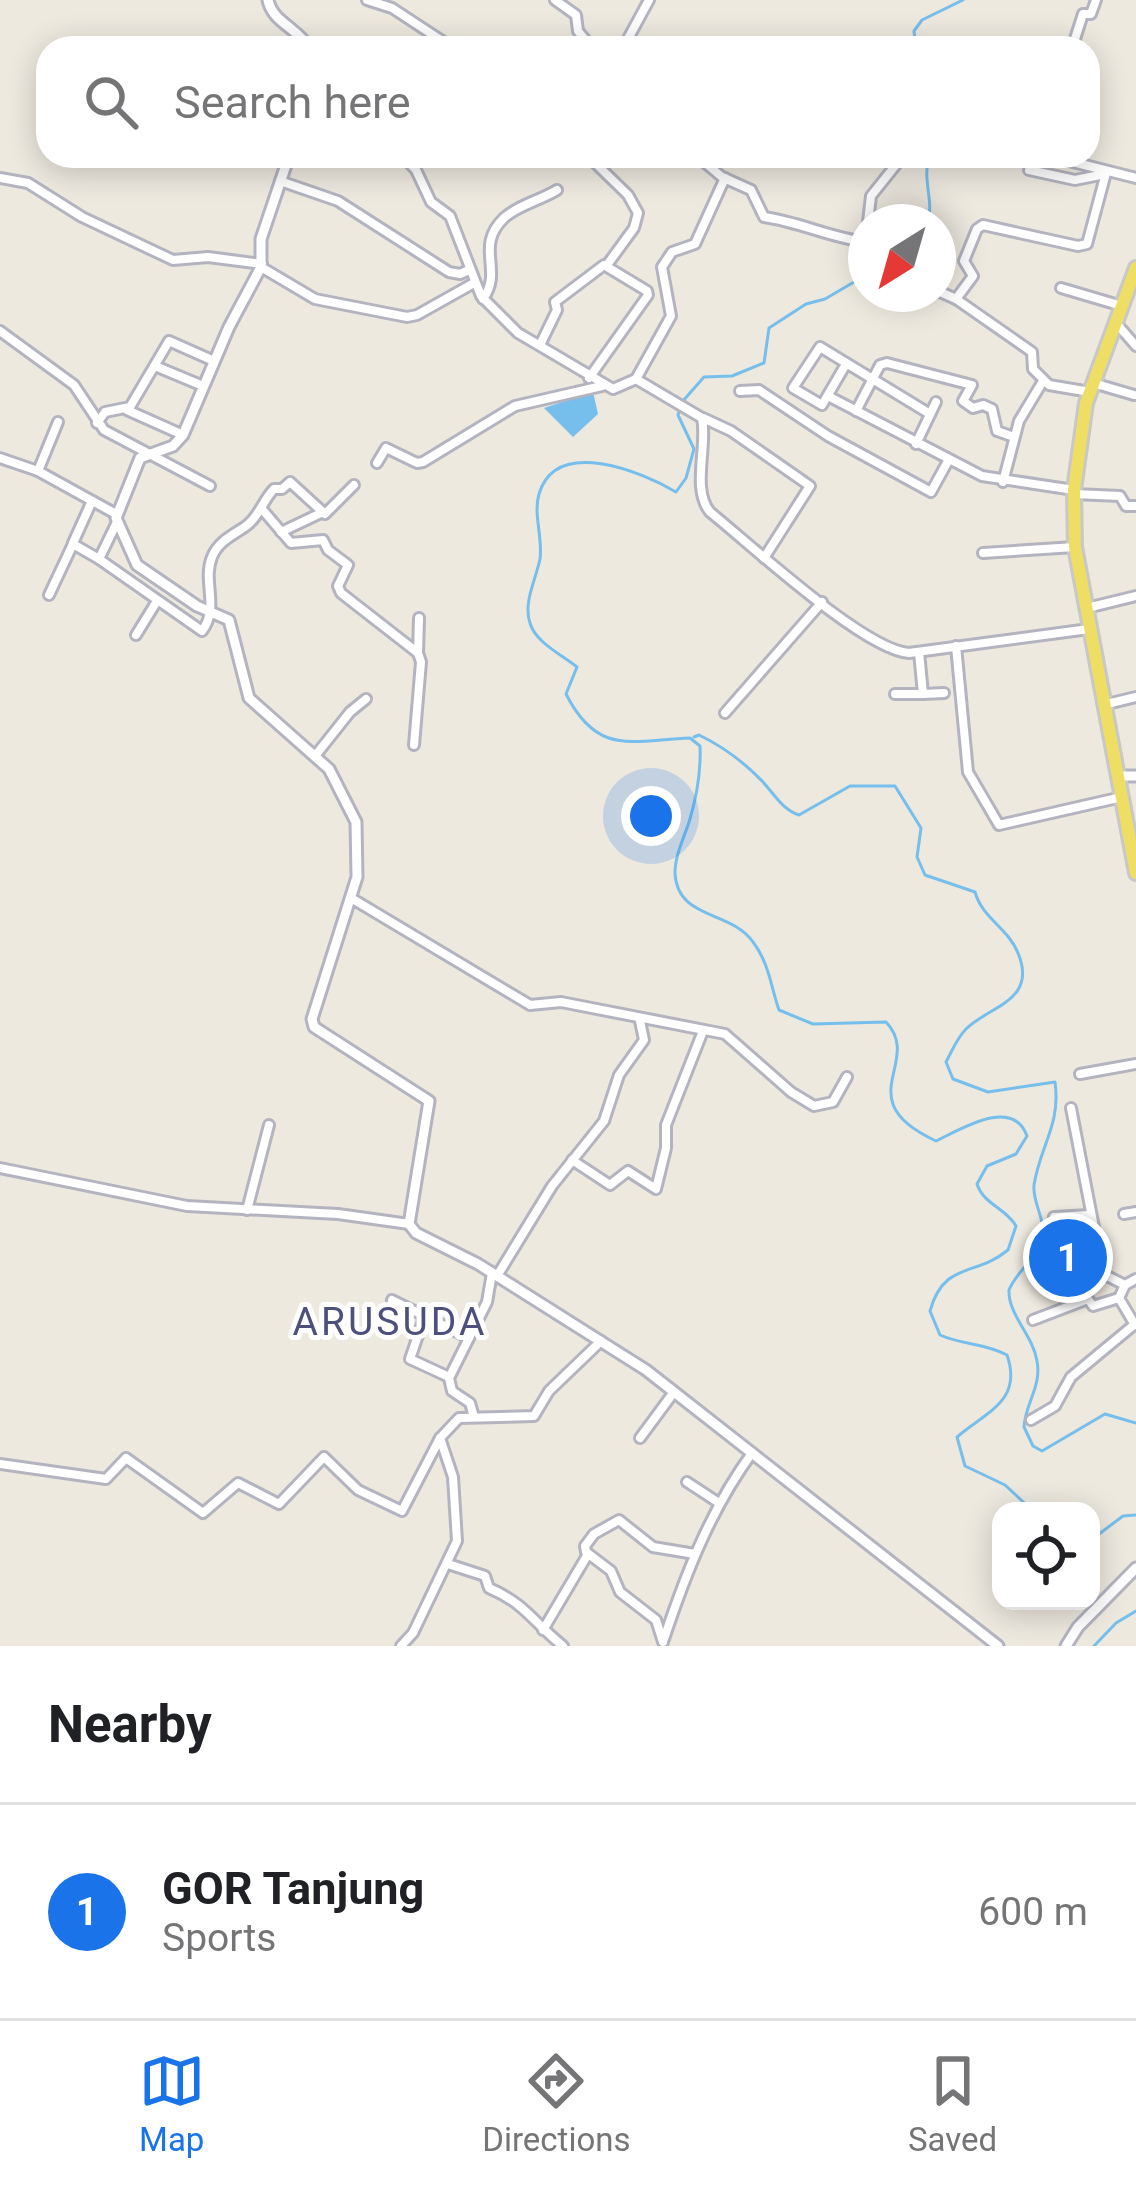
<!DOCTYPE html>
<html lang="en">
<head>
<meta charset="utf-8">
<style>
	body { margin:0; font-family:Roboto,sans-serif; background:#f2f2f2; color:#202124 }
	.controls { position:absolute; right:36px; bottom:36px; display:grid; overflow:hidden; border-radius:24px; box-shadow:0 6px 30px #0003 }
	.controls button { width:108px; height:108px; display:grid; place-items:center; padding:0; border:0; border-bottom:3px solid #e0e0e0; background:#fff; color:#202124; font:60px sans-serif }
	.compass { position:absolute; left:848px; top:204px; width:108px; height:108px; border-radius:50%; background:#fff; box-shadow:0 6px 30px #0003; rotate:217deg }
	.you { position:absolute; left:651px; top:816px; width:42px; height:42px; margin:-30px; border:9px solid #fff; border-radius:50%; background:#1a73e8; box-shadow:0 0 0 18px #1a73e833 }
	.badge { display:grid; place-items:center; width:78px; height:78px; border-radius:50%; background:#1a73e8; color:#fff; font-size:39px; font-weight:700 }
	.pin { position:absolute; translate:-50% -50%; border:6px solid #fff; box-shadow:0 3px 12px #0006 }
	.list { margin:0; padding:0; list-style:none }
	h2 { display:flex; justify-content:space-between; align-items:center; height:156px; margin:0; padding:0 48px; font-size:51px }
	h2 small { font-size:39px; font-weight:400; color:#757577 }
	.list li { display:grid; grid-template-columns:78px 1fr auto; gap:36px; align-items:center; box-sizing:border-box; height:216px; padding:0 48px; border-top:3px solid #e0e0e0 }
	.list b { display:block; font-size:45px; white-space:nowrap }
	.list p { margin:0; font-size:39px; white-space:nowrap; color:#757577 }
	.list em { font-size:39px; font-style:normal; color:#757577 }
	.icon { flex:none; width:66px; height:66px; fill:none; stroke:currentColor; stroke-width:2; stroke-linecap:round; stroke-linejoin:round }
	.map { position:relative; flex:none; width:1136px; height:1646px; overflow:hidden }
	.search { position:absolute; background:#fff; box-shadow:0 6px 30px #0003; left:36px; right:36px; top:36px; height:132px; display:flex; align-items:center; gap:30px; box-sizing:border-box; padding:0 42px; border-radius:36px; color:#757577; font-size:45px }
	.sheet { height:372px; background:#fff }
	nav { display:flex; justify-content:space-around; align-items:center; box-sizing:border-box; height:168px; border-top:3px solid #e0e0e0; background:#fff; font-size:33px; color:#757577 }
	nav a { display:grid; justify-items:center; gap:6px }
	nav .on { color:#1a73e8 }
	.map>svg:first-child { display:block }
	.water { fill:#76beec }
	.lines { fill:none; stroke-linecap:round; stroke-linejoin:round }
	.stream { stroke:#76beec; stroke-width:3 }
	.minor-casing { stroke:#b3b4bf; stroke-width:14 }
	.tertiary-casing { stroke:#b3b4bf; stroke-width:15 }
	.primary-casing { stroke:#c8c8c8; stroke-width:18 }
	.minor { stroke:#fff; stroke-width:8 }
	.tertiary { stroke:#fff; stroke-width:9 }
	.primary { stroke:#eede64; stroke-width:12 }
	.labels { text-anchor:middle; stroke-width:10; stroke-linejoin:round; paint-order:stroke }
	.quarter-label { font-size:39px; letter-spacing:3px; fill:#4d507d; stroke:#fff }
</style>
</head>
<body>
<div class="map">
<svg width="1136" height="1646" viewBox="0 0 1136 1646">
	<rect width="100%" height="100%" fill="#eee9df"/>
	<!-- water -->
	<polygon class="water" points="593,392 598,414 573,437 544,408"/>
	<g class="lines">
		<!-- stream -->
		<g class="stream">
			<polyline points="916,48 914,31 922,20 963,0"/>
			<path d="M928,222C934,201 922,179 929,156"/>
			<path d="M866,275L825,299L806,304L769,328L764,363L732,376L704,377L682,402L678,415L694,449L686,478L676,492C642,472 556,436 539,494C533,514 543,538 540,559C536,579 523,603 530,623C535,642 562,655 577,667L566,694C598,757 632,740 690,738L700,746C701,770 697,795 690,819C685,836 675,854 675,873C677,920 731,910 753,942C769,963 771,987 779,1010L813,1024L886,1022C924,1062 847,1100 936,1141C963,1128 1013,1097 1027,1136L1016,1154L987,1166L977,1184C984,1205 1006,1208 1016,1226L1008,1250C975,1277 944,1261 930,1311L940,1335C962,1345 985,1343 1007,1355C1023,1401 986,1412 957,1437L965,1466L1005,1485L1033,1511"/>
			<path d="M694,737L699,735C724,747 744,762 763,782C775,795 782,809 799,815L850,786H895L921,828L917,857L925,875L975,892C982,918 1008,928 1018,953C1038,1001 989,1006 966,1029C957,1038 952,1051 946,1062L953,1079L988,1092L1055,1082C1061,1125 1040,1146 1034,1185C1032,1204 1048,1221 1041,1242C1036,1259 1016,1272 1009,1290C1008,1315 1033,1335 1037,1361C1042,1386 1025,1404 1024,1427L1033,1446L1042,1451L1105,1414L1136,1423"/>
			<polyline points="1091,1540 1123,1516 1136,1515"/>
			<polyline points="1094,1646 1116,1623 1136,1611"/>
		</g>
		<!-- minor casing -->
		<g class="minor-casing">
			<g id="minor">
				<polyline points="367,0 392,8 453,48"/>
				<polyline points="555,0 576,15 578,31 592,48"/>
				<polyline points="623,48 649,0"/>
				<polyline points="1076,48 1074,42 1083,14 1091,14 1096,0"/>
				<polyline points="403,156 416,170 431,202 450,216 481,296 518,333 613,389 636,379 671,316 662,267 672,252 695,244 725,178"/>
				<polyline points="588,156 628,195 638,213 634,228 607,265"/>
				<path d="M697,156L722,177L751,190L764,217C800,222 831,238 866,242"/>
				<polyline points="1049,156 1136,178"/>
				<polyline points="1029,170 1075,180 1105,174"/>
				<polyline points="0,178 28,183 82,217 173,260 208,257 262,264"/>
				<polyline points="280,181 338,201 449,272 460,274 469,270"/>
				<polyline points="868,222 871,196 903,156"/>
				<polyline points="261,267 315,299 407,317 417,315 474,283"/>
				<polyline points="1061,288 1122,306"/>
				<polyline points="938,291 956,299 1032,352 1033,369 1049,385 1090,392"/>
				<path d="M483,299C504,270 474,247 504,218C518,205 541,200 557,190"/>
				<polyline points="956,299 973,276 964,261 977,229 983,225 1078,246 1087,244 1106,173"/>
				<polyline points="1116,323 1136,346"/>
				<polyline points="0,331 74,385 104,430 210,486"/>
				<polyline points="540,345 557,310 555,302 604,265 647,291 648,295 589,378"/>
				<polyline points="846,364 822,405 793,388 820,347 930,414"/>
				<polyline points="155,366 203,386"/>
				<path d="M636,379L702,418C708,446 691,489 710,512C750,544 864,650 909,653L1089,629"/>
				<polyline points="1093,383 1134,395"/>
				<polyline points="740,391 759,390 828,436 931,492 948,461"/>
				<polyline points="828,396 982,476 1074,490"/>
				<polyline points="127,410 183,435"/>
				<polyline points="856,411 880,365 887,363 972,385 963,401 973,408 983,405 992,409 997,431 1014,437"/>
				<polyline points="703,418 731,431 810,486 764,558"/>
				<polyline points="97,423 105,412 130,407 169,341 214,361"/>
				<polyline points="916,444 936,402"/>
				<polyline points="0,458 38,471 116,514"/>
				<polyline points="377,463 386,448 417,463 423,462 515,406 602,386"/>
				<polyline points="38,471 58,422"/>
				<polyline points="1003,482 1019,421 1043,381"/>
				<polyline points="1074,494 1120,496 1126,506 1136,506"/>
				<polyline points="261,508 291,543 323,540 328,550 348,565 338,586 341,593 418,653 421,662 414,745"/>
				<polyline points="281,532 321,513"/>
				<polyline points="73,543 92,501"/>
				<polyline points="983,553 1075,547"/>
				<path d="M99,559L202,631C220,608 202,581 212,557C218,541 235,534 246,526C259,517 263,500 274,489H282L290,482L325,514L354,485"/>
				<polyline points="49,595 73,544 99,559 117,522"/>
				<polyline points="1087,608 1136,596"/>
				<polyline points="136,635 157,601"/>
				<polyline points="956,646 968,772 999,825 1122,797"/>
				<polyline points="418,653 419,618"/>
				<polyline points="895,694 923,694 919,652"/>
				<polyline points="923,694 944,693"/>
				<polyline points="1107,704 1136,697"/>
				<polyline points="725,713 822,602"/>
				<polyline points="315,756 350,712 366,699"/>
				<polyline points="351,898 530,1005 561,1002 725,1034 791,1092 814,1106 833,1102 847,1077"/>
				<polyline points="1080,1074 1136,1064"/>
				<polyline points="1071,1108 1103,1274 1125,1285"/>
				<polyline points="572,1160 610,1185 628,1171 656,1189 666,1148 666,1125 703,1031"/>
				<polyline points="0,1168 187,1206 338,1214 409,1224"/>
				<polyline points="247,1210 269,1125"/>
				<polyline points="1124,1214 1136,1212"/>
				<polyline points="1054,1217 1089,1215"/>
				<polyline points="497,1276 552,1186 604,1121 619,1075 644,1040 640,1021"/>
				<polyline points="392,1300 469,1338"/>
				<polyline points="425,1315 410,1359 449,1377"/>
				<polyline points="1033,1320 1088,1299 1093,1306 1119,1298"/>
				<polyline points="1135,1325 1119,1298 1125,1285 1136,1279"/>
				<polyline points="474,1417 470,1403 452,1391 449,1378 487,1302 492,1273"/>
				<polyline points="1031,1420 1055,1406 1071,1377 1135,1324"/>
				<polyline points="640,1438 674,1392"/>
				<polyline points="0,1464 106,1479 126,1458 203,1513 238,1483 279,1504 324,1457 358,1490 402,1511 440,1438"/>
				<polyline points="687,1482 719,1503"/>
				<path d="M448,1564L485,1576L489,1588C526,1604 533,1622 563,1646"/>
				<polyline points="543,1630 588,1554"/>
				<path d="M664,1639C686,1573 711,1509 752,1453"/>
				<polyline points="663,1642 656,1620 620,1592 611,1571 586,1552 585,1546 594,1534 619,1520 653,1547 695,1554"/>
				<polyline points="401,1646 413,1633 457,1541 453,1477 440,1438 459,1418 534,1416 549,1391 601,1341"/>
			</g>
		</g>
		<!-- tertiary casing -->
		<g class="tertiary-casing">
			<g id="tertiary">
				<path d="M268,0C272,22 298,28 309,48"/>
				<polyline points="289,156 261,239 261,267 229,327 183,435 173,446 140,458 116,518 137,565 197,606 229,620 249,698 329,769 356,822 357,877 312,1019 314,1027 429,1101 409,1224 416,1233 478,1264 646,1370 998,1646"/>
				<polyline points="1120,776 1136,776"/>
				<polyline points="1066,1646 1078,1627 1136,1568"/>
			</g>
		</g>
		<!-- primary casing -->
		<g class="primary-casing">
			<polyline id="primary" points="1136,268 1086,403 1074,490 1075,547 1136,873"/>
		</g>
		<!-- minor -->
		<use href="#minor" class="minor"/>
		<!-- tertiary -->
		<use href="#tertiary" class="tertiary"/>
		<!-- primary -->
		<use href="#primary" class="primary"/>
	</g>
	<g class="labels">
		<!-- quarter labels -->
		<g class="quarter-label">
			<text x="390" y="1335">ARUSUDA</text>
		</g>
	</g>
</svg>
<div class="controls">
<button><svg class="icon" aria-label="locate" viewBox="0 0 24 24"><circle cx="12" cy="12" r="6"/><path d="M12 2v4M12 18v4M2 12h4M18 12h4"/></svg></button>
</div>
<svg class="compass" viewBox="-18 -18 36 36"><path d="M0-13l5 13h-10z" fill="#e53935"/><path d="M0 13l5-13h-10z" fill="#757577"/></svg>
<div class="you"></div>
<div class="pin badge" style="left:1068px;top:1258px">1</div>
<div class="search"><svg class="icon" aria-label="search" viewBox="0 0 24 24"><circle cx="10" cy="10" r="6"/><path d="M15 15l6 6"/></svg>Search here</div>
</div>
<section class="sheet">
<h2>Nearby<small></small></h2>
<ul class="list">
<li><span class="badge">1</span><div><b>GOR Tanjung</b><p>Sports</p></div><em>600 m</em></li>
</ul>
</section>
<nav>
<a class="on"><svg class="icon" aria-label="map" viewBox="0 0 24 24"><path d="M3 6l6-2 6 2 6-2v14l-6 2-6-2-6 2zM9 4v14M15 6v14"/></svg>Map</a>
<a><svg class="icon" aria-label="directions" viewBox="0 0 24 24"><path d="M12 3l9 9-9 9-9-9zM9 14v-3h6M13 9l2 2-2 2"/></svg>Directions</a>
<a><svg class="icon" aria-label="saved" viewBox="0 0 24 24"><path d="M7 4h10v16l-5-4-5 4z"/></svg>Saved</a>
</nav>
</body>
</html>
